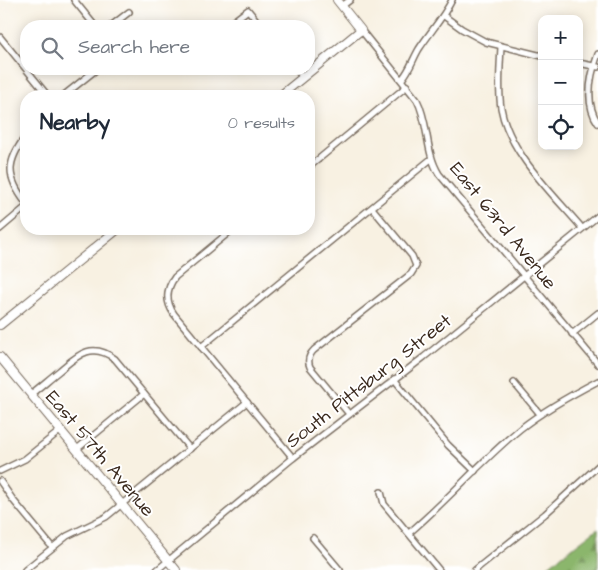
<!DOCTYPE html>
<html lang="en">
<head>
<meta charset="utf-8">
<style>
	body { margin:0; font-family:"Architects Daughter",sans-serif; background:#f6f6f7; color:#1f2937 }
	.controls { position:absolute; right:15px; top:15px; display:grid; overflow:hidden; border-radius:10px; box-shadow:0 2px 12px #0003 }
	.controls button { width:45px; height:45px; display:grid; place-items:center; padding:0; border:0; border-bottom:1px solid #e0e1e3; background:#fff; color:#1f2937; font:25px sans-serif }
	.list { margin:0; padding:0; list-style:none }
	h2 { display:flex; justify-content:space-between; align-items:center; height:65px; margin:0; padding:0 20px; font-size:21px }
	h2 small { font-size:16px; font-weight:400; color:#747a83 }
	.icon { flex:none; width:28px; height:28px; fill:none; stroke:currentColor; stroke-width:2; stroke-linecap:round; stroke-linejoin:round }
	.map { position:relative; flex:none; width:598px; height:570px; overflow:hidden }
	.search { position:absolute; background:#fff; box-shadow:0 2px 12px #0003; left:20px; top:20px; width:295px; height:55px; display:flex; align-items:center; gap:12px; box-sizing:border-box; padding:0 18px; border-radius:20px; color:#747a83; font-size:19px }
	.panel { position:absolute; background:#fff; box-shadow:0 2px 12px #0003; left:20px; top:90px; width:295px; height:145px; border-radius:20px }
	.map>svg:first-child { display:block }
	.forest { fill:url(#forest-firs); stroke:#637045 }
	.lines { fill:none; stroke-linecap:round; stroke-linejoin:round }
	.street-casing { stroke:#7d7063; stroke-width:8 }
	.secondary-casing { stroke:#7d7063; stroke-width:10 }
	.street { stroke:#fff; stroke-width:5 }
	.secondary { stroke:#fff; stroke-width:8 }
	.labels { text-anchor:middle; stroke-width:4; stroke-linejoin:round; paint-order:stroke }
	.street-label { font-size:19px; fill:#3b2a1e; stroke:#fff }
</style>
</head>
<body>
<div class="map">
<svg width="598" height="570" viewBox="0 0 598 570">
	<defs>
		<pattern id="forest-firs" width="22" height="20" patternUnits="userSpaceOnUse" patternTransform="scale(1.25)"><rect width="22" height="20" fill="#8bb66c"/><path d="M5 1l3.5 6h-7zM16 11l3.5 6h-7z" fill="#739458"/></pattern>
	</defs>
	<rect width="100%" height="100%" fill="#fff"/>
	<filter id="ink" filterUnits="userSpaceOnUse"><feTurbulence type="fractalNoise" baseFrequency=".02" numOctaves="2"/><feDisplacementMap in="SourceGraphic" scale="10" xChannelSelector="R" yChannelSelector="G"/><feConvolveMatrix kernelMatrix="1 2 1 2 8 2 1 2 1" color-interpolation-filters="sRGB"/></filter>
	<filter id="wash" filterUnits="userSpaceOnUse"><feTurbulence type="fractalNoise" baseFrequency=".0096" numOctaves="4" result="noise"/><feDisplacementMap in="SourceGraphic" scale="20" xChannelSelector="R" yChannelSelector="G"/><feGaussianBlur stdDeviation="1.12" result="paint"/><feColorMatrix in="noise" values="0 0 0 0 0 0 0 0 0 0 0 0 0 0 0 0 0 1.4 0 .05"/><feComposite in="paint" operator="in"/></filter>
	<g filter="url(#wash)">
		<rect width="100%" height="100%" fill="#f8f1e2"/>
		<!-- forest -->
		<polygon class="forest" points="598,528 598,570 543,570"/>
	</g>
	<g filter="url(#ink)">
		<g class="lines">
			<!-- street casing -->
			<g class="street-casing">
				<g id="street">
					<polyline points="74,0 95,26"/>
					<polyline points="342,6 350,0"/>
					<polyline points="444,16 462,29 486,42 542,56"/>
					<polyline points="111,26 129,12"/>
					<polyline points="227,26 248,10 261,26"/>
					<path d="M361,30L417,100C429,123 425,152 439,174L598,364"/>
					<polyline points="0,37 48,96"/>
					<path d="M501,47C500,67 498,88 501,108C509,153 553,194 582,228"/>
					<path d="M598,54C590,76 584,103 598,123"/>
					<polyline points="579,63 598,67"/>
					<polyline points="296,69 303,77"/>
					<path d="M402,79C410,70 413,59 419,49C430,32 443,18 452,0"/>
					<polyline points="63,96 97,69"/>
					<path d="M26,136C6,162 6,177 26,203"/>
					<polyline points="309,167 407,86"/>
					<polyline points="0,229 26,207"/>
					<path d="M233,229L175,277C166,289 165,301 174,314L293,458"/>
					<polyline points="572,334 598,313"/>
					<polyline points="201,347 431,159"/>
					<polyline points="394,379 448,445 475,471"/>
					<polyline points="514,383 540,414"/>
					<path d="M31,394C40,387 49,379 59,371C77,356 91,341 115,359L190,449"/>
					<path d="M349,414L310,367C307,360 309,355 314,350L411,274L416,266L412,256L372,208"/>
					<polyline points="77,449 144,394"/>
					<polyline points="0,471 25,459 61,430"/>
					<polyline points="0,481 13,500 52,547"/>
					<polyline points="381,492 384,504 439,570"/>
					<path d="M409,533C448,500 481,461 520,429C544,410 571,395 598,381"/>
					<polyline points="313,538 340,570"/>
					<polyline points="25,570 67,536 106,517 247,402"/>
					<polyline points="157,570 293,458 424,357 598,216"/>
					<polyline points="475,570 545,514 598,466"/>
				</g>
			</g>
			<!-- secondary casing -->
			<g class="secondary-casing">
				<g id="secondary">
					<polyline points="280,96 361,30 337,0"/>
					<polyline points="0,325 118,229"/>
					<polyline points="0,357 176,570"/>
				</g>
			</g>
			<!-- street -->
			<use href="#street" class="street"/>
			<!-- secondary -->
			<use href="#secondary" class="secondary"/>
		</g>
	</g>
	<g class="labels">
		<!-- street labels -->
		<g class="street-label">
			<text transform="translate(504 225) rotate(51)" y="7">East 63rd Avenue</text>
			<text transform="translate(368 380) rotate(-38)" y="7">South Pittsburg Street</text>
			<text transform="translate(101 453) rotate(50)" y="7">East 57th Avenue</text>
		</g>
	</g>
</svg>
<div class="controls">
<button>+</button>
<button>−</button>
<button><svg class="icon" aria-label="locate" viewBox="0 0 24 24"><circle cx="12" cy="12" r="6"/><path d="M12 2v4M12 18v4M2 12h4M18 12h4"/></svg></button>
</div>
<div class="search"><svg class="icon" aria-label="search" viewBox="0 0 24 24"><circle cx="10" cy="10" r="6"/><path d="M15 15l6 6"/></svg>Search here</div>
<section class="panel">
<h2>Nearby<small>0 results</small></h2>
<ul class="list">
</ul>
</section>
</div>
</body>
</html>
